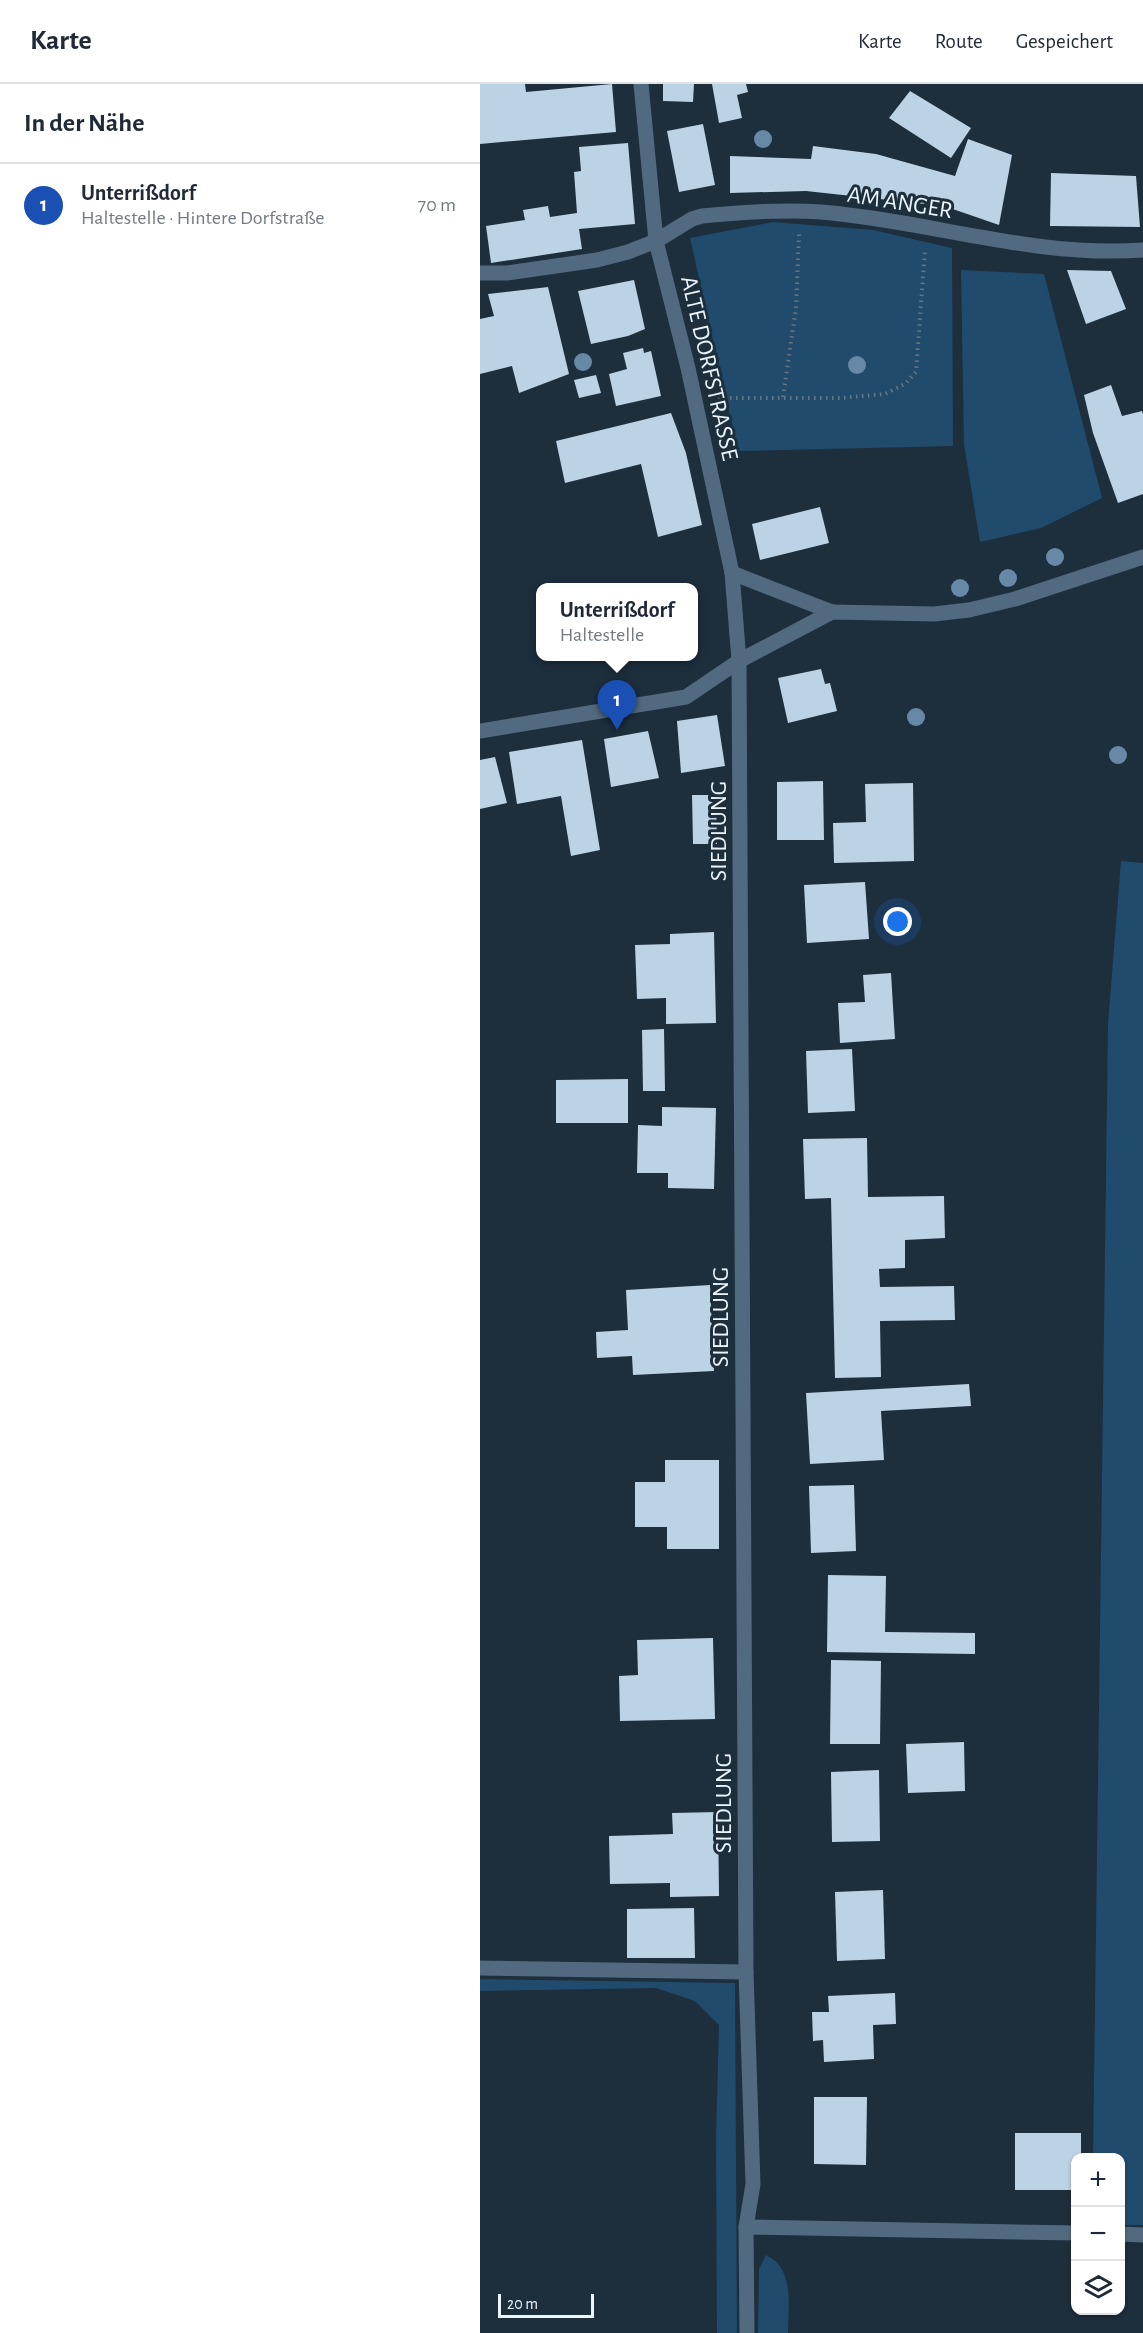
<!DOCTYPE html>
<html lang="de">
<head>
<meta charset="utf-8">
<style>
	body { margin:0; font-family:"Alegreya Sans",sans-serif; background:#f6f6f7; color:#1f2937 }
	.controls { position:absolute; right:18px; bottom:18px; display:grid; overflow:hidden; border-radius:12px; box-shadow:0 2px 4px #0004 }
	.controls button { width:54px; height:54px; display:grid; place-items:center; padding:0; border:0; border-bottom:2px solid #e0e1e3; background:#fff; color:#1f2937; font:30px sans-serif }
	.scale { position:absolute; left:18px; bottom:15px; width:96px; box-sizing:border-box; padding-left:6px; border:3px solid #ecf5fd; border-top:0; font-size:16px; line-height:21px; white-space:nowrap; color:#ecf5fd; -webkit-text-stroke:4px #1d2e3d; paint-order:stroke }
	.you { position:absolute; left:418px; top:838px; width:21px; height:21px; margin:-15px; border:4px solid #fff; border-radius:50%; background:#1a73e8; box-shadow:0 0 0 9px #1a73e833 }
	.badge { display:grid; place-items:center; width:39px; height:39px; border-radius:50%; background:#b45309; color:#fff; font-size:20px; font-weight:700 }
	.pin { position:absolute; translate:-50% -50px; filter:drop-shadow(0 2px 3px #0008) }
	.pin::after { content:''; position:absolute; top:32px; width:21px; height:18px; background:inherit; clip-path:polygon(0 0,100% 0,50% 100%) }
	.popup { position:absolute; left:56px; top:499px; width:162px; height:78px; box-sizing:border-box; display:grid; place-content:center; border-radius:12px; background:#fff; filter:drop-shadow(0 2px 4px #0005); font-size:20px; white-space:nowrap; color:#747a83 }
	.popup b { font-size:22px; color:#1f2937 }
	.popup::after { content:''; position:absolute; left:50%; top:100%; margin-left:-12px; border:12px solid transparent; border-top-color:#fff }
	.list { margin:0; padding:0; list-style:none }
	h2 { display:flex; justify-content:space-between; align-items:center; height:78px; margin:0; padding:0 24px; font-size:26px }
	h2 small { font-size:20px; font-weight:400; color:#747a83 }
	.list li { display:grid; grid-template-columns:39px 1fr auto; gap:18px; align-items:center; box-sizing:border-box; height:84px; padding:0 24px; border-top:2px solid #e0e1e3 }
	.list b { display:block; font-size:22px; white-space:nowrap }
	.list p { margin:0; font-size:20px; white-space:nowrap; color:#747a83 }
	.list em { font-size:20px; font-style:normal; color:#747a83 }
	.icon { flex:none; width:33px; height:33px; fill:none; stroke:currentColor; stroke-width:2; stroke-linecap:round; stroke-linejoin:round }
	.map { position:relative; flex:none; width:663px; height:2249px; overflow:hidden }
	header { display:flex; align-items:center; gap:36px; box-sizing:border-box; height:84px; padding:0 30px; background:#fff; border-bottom:2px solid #e0e1e3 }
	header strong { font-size:28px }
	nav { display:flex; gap:33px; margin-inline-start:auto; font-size:21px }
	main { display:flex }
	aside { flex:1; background:#fff }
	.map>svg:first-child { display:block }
	.green { fill:#204b6c }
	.building { fill:#bcd2e5 }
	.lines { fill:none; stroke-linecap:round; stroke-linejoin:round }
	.path { stroke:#677682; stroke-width:4; stroke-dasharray:1.5 4.5; stroke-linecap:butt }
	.service { stroke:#526a7f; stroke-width:15 }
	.minor { stroke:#526a7f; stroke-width:15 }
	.tertiary { stroke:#526a7f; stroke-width:15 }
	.tree { fill:#6789a7 }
	.labels { text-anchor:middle; stroke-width:6; stroke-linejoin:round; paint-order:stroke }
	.street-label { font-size:24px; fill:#ecf5fd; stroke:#1d2e3d }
</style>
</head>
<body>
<header>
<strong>Karte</strong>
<nav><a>Karte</a><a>Route</a><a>Gespeichert</a></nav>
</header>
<main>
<aside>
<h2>In der Nähe<small></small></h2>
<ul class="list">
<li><span class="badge" style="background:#1a4fb4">1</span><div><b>Unterrißdorf</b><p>Haltestelle · Hintere Dorfstraße</p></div><em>70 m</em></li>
</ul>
</aside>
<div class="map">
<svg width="663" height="2249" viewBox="0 0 663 2249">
	<rect width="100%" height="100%" fill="#1d2e3d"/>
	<!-- green -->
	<g class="green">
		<polygon points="293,138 393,146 472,164 473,362 258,367 210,154"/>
		<polygon points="481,186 564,190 622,414 561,444 500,458 484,360"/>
		<polygon points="641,777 663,779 663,2141 641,2141 640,2074 613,2073 628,940"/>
		<polygon points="0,1895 255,1899 257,2249 237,2249 236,2054 239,1941 215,1917 176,1904 0,1907"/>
		<path d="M286,2171C315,2185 308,2221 308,2249H278L279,2185Z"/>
	</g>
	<!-- building -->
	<g class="building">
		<polygon points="0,0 45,0 46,8 132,0 136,48 0,60"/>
		<polygon points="183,0 214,0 213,18 183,17"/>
		<polygon points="232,0 266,0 268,8 257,11 262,34 239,39"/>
		<polygon points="430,7 491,44 471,74 409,34"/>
		<polygon points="223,40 235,101 199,108 187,47"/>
		<polygon points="488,55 532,71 519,141 464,122 326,107 250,109 250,72 331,75 333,62 396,70 475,92"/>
		<polygon points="148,59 155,140 99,145 102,165 11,179 6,142 45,136 43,126 68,122 70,133 97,129 94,88 101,87 99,63"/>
		<polygon points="571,89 656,92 660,143 570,142"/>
		<polygon points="587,186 631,187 646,225 606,240"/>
		<polygon points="154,196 165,245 148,252 111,260 98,207"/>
		<polygon points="68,203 89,290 39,309 32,282 0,290 0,235 14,232 8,210"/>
		<polygon points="163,264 164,269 171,267 181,312 136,322 129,290 147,285 143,269"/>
		<polygon points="116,291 121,309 99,314 94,296"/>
		<polygon points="631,301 642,332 662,327 663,330 663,410 638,419 613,349 604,311"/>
		<polygon points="191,329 206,369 222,441 178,453 161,380 85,399 76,357"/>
		<polygon points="340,423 349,459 280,476 272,440"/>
		<polygon points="341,585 345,600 350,599 357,627 308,639 298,594"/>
		<polygon points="237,631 245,682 201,689 197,637"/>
		<polygon points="168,647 179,694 131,703 124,655"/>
		<polygon points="102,656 120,766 91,772 81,712 37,720 29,668"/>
		<polygon points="15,673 27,719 0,725 0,676"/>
		<polygon points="343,697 344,756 297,756 297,698"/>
		<polygon points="433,699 434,777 354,779 353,739 386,738 385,700"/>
		<polygon points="212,711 236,711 237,760 213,760"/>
		<polygon points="385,798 389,855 327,859 324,801"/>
		<polygon points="234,848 236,939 186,940 186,914 157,915 155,861 190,860 190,850"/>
		<polygon points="411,889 415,955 360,959 358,919 385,918 383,891"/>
		<polygon points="184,945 185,1007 163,1007 162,946"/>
		<polygon points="372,965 375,1027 328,1029 326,967"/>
		<polygon points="148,995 148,1039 76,1039 76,996"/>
		<polygon points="182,1023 236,1024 234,1105 188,1104 188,1089 157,1089 158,1041 182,1042"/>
		<polygon points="387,1054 388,1113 464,1112 465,1154 425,1156 425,1184 399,1185 400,1203 474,1202 475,1236 400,1237 401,1293 355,1294 351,1114 325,1115 323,1055"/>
		<polygon points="230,1201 234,1287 153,1291 152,1272 117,1274 116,1248 148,1246 146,1206"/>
		<polygon points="489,1300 491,1322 401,1327 404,1376 330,1380 326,1309"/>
		<polygon points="185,1376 239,1376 239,1465 187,1465 187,1443 155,1443 155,1398 185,1398"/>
		<polygon points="374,1401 376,1467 331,1469 329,1402"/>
		<polygon points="348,1491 406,1492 405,1548 495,1549 495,1570 347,1568"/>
		<polygon points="233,1554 235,1635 140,1637 139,1592 158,1591 157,1556"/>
		<polygon points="351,1576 401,1577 400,1660 350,1660"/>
		<polygon points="484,1658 485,1707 428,1709 426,1660"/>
		<polygon points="399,1686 400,1757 352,1758 351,1688"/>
		<polygon points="238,1728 239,1812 190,1813 190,1799 130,1800 129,1752 193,1750 192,1729"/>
		<polygon points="403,1806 405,1875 357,1877 355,1808"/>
		<polygon points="214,1824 215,1874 147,1874 147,1825"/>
		<polygon points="415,1909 416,1940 393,1941 394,1975 344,1978 343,1956 333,1957 332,1928 349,1928 348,1912"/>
		<polygon points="334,2013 387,2013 386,2081 334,2080"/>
		<polygon points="535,2049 601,2049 601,2073 596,2073 596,2106 535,2106"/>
	</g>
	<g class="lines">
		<!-- path -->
		<g class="path">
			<polyline points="303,313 316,224 319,150"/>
			<polyline points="238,314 360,314 405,310 425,300 436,288 445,166"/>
		</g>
		<!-- service -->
		<g class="service">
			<polyline points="640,2150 663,2151"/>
			<polyline points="267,2249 266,2143 596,2149"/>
		</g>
		<!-- minor -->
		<g class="minor">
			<polyline points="252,489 352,528"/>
			<polyline points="0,647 206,613 259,577 352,528 454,530 489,526 535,515 663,473"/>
			<polyline points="0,1884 266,1888"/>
			<path d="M266,2143L273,2100L266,1888L259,577L252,489L208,284L176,157L212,135L222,132C262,128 302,125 341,128C449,137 554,174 663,166"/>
		</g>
		<!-- tertiary -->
		<polyline class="tertiary" points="0,189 27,189 117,176 148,168 176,157 161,0"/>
	</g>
	<!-- trees -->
	<g class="tree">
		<circle cx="283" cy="55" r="9"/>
		<circle cx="103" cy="278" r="9"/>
		<circle cx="377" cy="281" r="9"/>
		<circle cx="575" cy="473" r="9"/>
		<circle cx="528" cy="494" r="9"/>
		<circle cx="480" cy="504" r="9"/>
		<circle cx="436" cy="633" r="9"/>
		<circle cx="638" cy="671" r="9"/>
	</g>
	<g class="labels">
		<!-- street labels -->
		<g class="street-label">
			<text transform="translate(420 118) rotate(9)" y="8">AM ANGER</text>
			<text transform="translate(230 284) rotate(77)" y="8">ALTE DORFSTRASSE</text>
			<text transform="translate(238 747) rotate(-90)" y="8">SIEDLUNG</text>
			<text transform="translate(240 1233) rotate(-90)" y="8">SIEDLUNG</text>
			<text transform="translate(243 1719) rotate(-90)" y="8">SIEDLUNG</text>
		</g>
	</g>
</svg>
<div class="controls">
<button>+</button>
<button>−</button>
<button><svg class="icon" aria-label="layers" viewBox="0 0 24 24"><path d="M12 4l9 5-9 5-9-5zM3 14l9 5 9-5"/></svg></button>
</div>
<div class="scale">20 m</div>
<div class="you"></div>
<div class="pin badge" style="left:137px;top:646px;background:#1a4fb4">1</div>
<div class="popup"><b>Unterrißdorf</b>Haltestelle</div>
</div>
</main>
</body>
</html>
